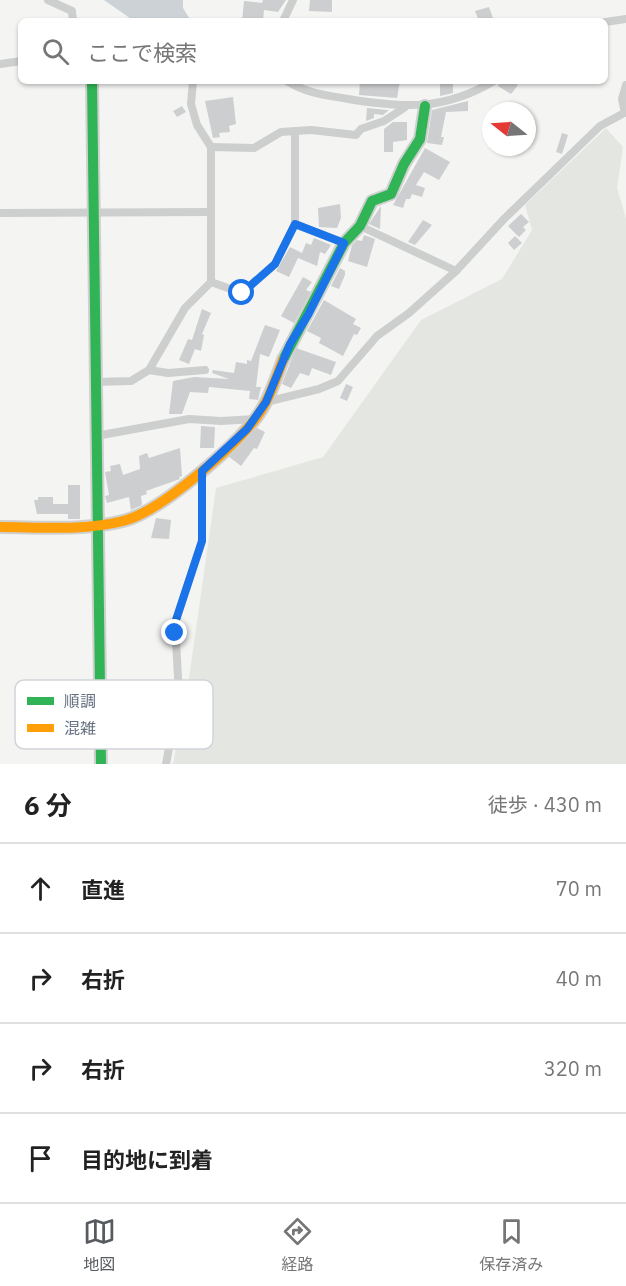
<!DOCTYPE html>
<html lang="ja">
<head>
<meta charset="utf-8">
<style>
	body { margin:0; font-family:"IBM Plex Sans","Noto Sans JP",sans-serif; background:#f2f2f2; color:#222 }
	.compass { position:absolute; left:482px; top:102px; width:54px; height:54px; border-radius:50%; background:#fff; box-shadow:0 2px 4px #0004; rotate:287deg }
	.stop { position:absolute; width:18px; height:18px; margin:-14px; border:4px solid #1a73e8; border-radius:50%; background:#fff }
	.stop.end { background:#1a73e8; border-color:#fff; box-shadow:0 2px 6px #0008 }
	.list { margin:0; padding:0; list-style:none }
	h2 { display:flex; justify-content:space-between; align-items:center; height:78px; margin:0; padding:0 24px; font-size:26px }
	h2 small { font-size:20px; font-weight:400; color:#767676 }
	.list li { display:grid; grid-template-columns:39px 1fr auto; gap:18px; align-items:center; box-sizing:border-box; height:90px; padding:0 24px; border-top:2px solid #e0e0e0 }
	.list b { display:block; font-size:22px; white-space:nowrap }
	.list em { font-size:20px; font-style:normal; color:#767676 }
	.icon { flex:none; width:33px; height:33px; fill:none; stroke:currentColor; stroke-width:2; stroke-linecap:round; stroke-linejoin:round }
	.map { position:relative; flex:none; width:626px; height:764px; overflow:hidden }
	.search { position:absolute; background:#fff; box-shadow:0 2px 4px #0004; left:18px; right:18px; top:18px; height:66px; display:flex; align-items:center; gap:15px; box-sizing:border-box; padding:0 21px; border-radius:9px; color:#767676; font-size:22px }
	.sheet { height:438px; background:#fff }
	nav { display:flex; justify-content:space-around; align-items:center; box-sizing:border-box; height:84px; border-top:2px solid #e0e0e0; background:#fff; font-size:16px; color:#767676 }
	nav a { display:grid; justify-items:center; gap:3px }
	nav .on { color:#575a5f }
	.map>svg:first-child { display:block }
	.green { fill:#e4e7e1 }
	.water { fill:#ccd2d6 }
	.building { fill:#cccecf }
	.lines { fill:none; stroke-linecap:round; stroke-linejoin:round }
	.fast-casing { stroke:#d0d0d1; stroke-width:14 }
	.slow-casing { stroke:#d0d0d1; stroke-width:14 }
	.street { stroke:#cdcece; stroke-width:8 }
	.fast { stroke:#30b455; stroke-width:10 }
	.slow { stroke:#ff9f0a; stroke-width:10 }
	.route { stroke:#1a73e8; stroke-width:8 }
	.key { fill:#fff; stroke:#d1d4d9; stroke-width:1.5 }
	.key-label { font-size:16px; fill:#667181 }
</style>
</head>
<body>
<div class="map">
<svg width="626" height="764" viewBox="0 0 626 764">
	<rect width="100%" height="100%" fill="#f4f4f3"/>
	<!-- green -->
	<polygon class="green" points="606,128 623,147 617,188 626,218 626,764 173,764 187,692 216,488 323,457 421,320 502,279 532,230 525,205"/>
	<!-- water -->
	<polygon class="water" points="104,0 183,0 183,8 191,21 134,21"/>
	<!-- building -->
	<g class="building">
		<polygon points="263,0 286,0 278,12 264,10 263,21 242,21 244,1 262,3"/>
		<polygon points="310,0 332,0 332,12 309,11"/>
		<polygon points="489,7 494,21 479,21 475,11"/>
		<polygon points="360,81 400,81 397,98 359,95"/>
		<polygon points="440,81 453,81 453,93 440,96"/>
		<polygon points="500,81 513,81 518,85 511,94 498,86"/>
		<polygon points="233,97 236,124 229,126 230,132 219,133 220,137 213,138 205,101"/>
		<polygon points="468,101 468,111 446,112 441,137 444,137 442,145 427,143 432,110"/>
		<polygon points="182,106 186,112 177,117 173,111"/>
		<polygon points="367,108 387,110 389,110 383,115 374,114 374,118 366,121"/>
		<polygon points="393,122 407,122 407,140 393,142 393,152 384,152 384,129"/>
		<polygon points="562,133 568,135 562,154 556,152"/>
		<polygon points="425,148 450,162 439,180 424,172 416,185 425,188 422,197 412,194 410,199 406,199 403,208 393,205"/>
		<polygon points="340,204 341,218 337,228 319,227 318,208"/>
		<polygon points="381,206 380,229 369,224"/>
		<polygon points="521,214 529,222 523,227 526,230 519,237 508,226"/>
		<polygon points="423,220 432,225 415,245 408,242"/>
		<polygon points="364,235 375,239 367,267 348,261 352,245 357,240 362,241"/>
		<polygon points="515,236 522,243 514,250 508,243"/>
		<polygon points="314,238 331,245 325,254 320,252 317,266 298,258 289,277 276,271 290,247 302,253 306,243 311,245"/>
		<polygon points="340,268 345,271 345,275 339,289 331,286"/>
		<polygon points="303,277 312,282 306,290 311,292 294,323 281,316"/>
		<polygon points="324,300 356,319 353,324 361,328 357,335 354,334 343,356 319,343 321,338 307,331"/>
		<polygon points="202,309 211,313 202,334 204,335 201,351 195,349 189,364 179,360 188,339 192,340"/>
		<polygon points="265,325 280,330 269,357 260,354 256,387 261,387 258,400 249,399 250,391 209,387 208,393 190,392 182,414 169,414 173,381 194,377 229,379 212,373 213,370 234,373 236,362 247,364 247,360 251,361"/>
		<polygon points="296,348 336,362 331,375 312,368 309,376 300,373 291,388 282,384"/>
		<polygon points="346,384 353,387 347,401 340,398"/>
		<polygon points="201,426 215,427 214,448 200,448"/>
		<polygon points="257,428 265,432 257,449 254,448 241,466 228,456"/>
		<polygon points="180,448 182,476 179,477 180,479 146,491 147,494 141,496 142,505 131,510 129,497 107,503 105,496 109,495 105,472 111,471 110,466 120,464 123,475 140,469 139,456 147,453 149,458"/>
		<polygon points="68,485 80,485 80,519 68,519 68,514 37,514 34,500 38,500 38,497 53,497 53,504 68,504"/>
		<polygon points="156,518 171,520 169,539 151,538"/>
	</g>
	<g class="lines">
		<!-- fast casing -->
		<g class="fast-casing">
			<g id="fast">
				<polyline points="92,81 101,764"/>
				<polyline points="283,360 344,243 360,226 372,201 391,194 404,164 420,139 425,106"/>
			</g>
		</g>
		<!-- slow casing -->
		<g class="slow-casing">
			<path id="slow" d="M0,527C40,527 84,531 123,521C160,512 233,448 256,418C269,401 275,380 283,360"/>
		</g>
		<!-- street -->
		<g class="street">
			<polyline points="48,0 72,11 73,21"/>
			<polyline points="283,21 293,0"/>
			<polyline points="605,22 626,19"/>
			<polyline points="0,64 21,61"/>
			<path d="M287,81C306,93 325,95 348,99C404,108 443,111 494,81"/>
			<polyline points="625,113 622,99 626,85"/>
			<polyline points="211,147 254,148 281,132 311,130 356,135 361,129 384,121 404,108"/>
			<polyline points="0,213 211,212"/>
			<polyline points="295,224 295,132"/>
			<polyline points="360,226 456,271"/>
			<polyline points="211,282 242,293 275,264 295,224 344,243"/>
			<polyline points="149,370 168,373 205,370"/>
			<polyline points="96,382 131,381 149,370 185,308 211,282 211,147 197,125 191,104 193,81"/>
			<polyline points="266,402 319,389 338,381 377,336 409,313 456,271 504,219 600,126 626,112"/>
			<polyline points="96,436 189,419 221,421 255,419"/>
			<polyline points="166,764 179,695 175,623 202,541 202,471"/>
		</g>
		<!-- fast -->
		<use href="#fast" class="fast"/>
		<!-- slow -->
		<use href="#slow" class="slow"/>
	</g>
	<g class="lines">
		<!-- route -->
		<polyline class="route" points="175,633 175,623 202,541 202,471 247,429 266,402 290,344 308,315 344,243 295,224 275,264 242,293"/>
	</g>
	<!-- legend -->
	<rect x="15" y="680" width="198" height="69" rx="9" class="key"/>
	<rect x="27" y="697" width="27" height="8" fill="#30b455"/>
	<rect x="27" y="724" width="27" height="8" fill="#ff9f0a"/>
	<g class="key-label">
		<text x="64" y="707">順調</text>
		<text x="64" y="734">混雑</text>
	</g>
</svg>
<svg class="compass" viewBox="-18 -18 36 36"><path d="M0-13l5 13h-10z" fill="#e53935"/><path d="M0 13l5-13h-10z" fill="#767676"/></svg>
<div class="stop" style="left:242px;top:293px"></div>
<div class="stop end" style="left:175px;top:633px"></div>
<div class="search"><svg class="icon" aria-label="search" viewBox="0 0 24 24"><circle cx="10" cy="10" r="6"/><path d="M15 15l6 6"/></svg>ここで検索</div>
</div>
<section class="sheet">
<h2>6 分<small>徒歩 · 430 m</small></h2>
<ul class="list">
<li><svg class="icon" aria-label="ahead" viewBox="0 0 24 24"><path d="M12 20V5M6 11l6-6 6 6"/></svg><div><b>直進</b></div><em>70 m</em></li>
<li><svg class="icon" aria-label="right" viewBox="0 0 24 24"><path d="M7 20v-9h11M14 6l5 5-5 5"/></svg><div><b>右折</b></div><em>40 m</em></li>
<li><svg class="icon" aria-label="right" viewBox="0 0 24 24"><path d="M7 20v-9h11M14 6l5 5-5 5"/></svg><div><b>右折</b></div><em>320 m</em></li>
<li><svg class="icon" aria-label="arrive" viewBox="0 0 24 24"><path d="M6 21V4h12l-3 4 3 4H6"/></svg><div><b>目的地に到着</b></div></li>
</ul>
</section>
<nav>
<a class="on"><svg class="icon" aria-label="map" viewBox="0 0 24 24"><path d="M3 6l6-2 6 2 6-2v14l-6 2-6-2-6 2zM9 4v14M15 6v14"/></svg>地図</a>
<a><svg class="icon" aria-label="directions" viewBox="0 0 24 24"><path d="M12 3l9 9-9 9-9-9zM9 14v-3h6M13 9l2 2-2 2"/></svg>経路</a>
<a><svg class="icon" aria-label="saved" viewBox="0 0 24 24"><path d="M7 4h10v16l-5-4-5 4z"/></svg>保存済み</a>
</nav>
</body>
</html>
